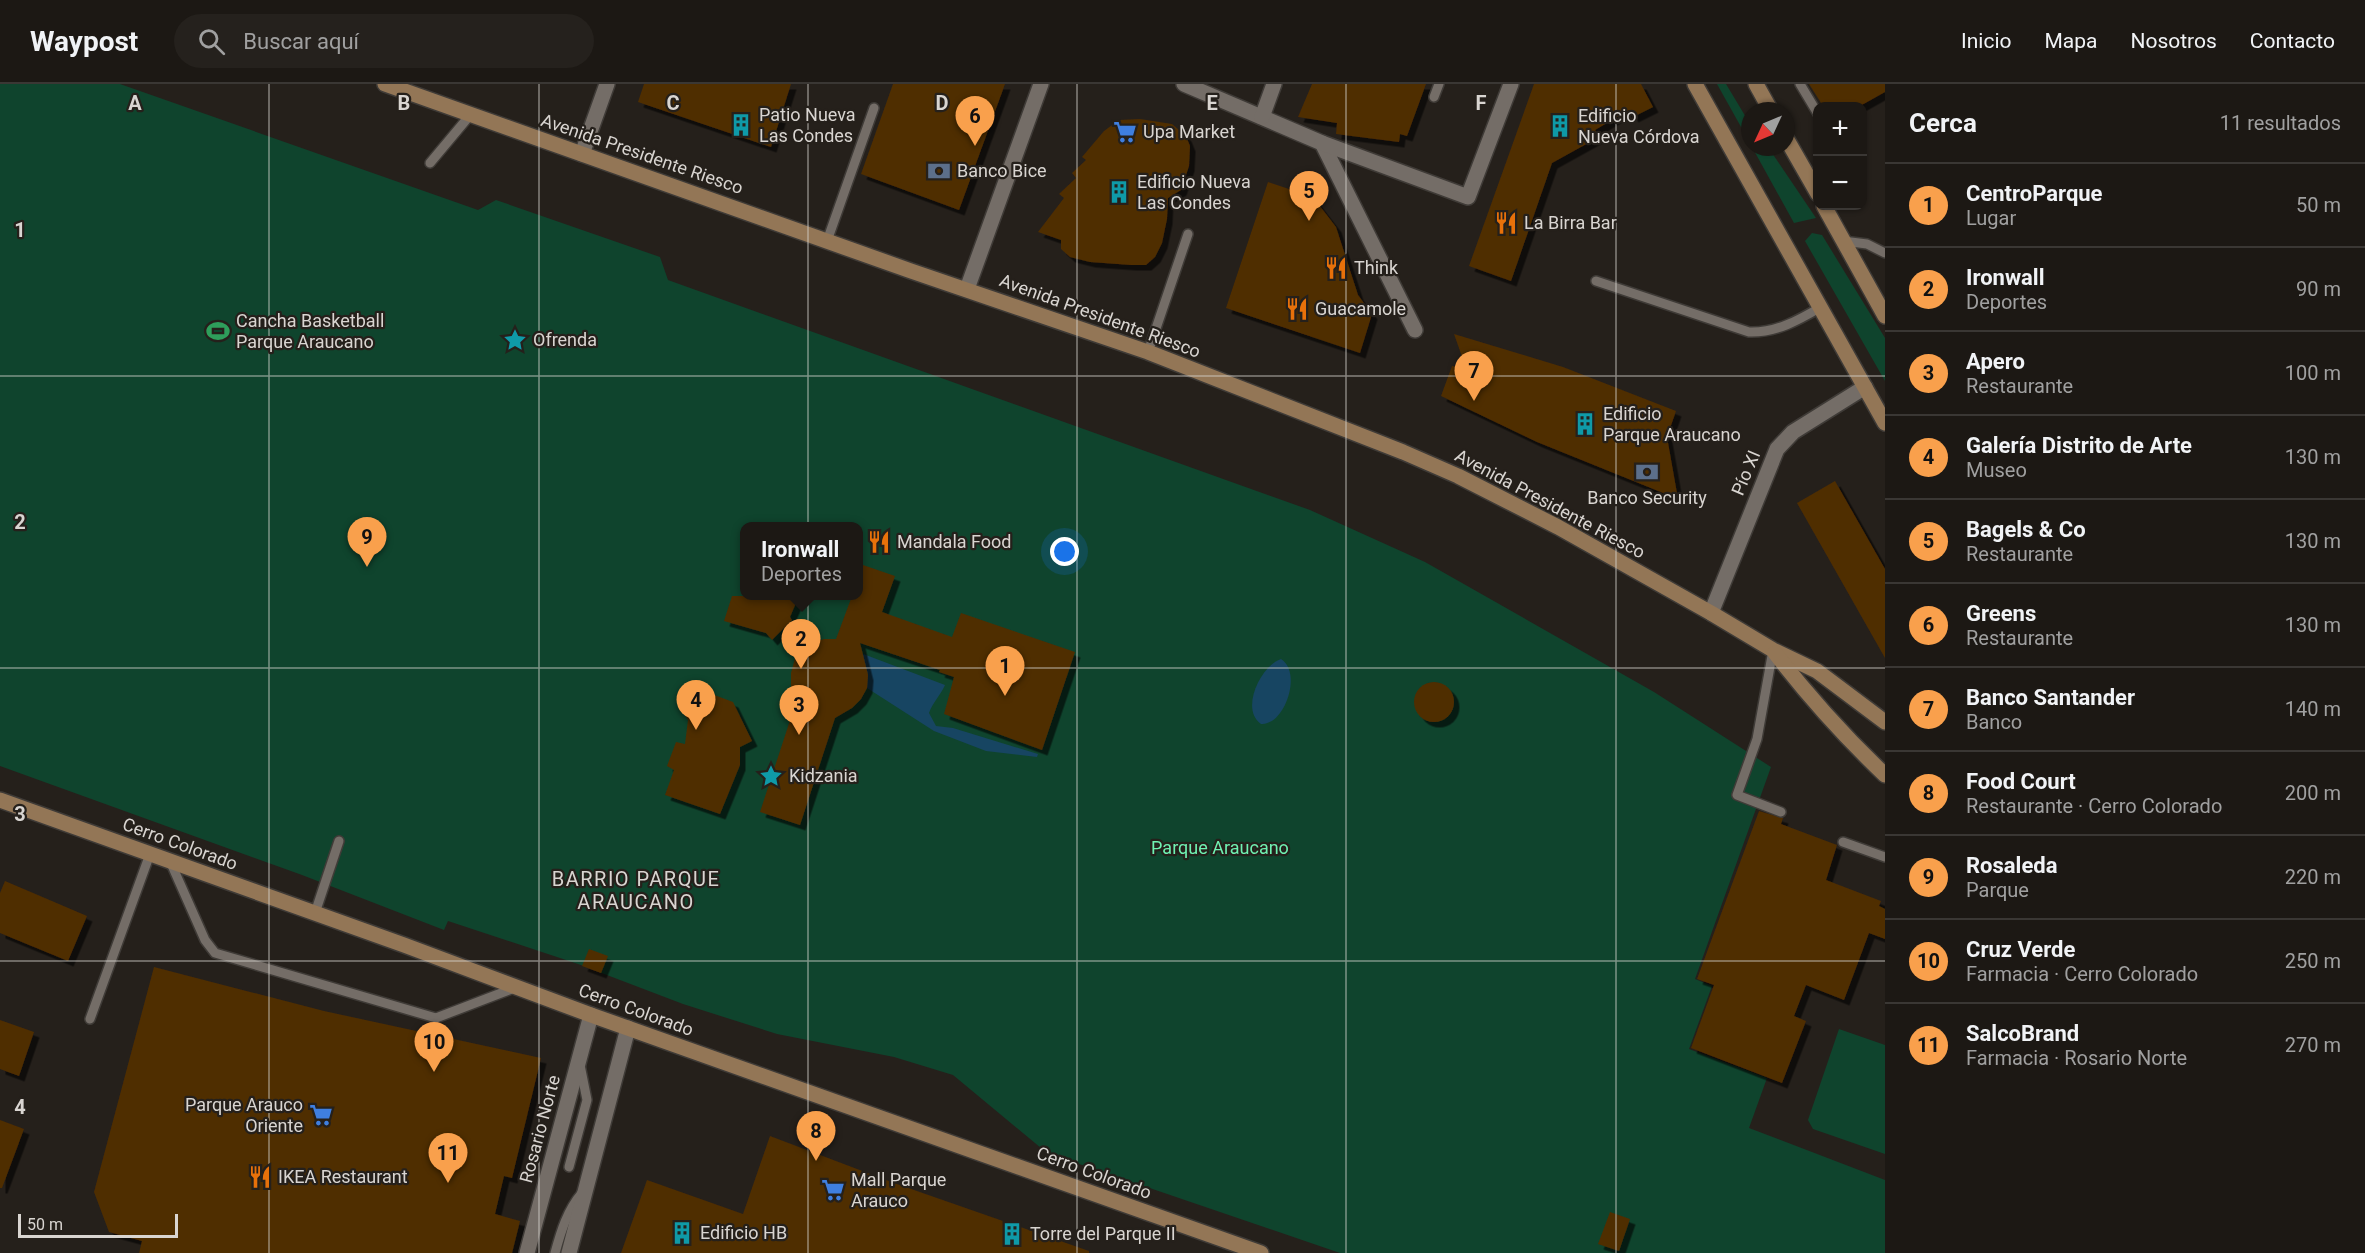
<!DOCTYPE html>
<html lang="es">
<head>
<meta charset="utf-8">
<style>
	body { margin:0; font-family:Roboto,sans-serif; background:#25211d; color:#f1f3f6 }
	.controls { position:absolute; right:18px; top:18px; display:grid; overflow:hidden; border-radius:12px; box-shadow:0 2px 4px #0004 }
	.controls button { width:54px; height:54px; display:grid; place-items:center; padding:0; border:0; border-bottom:2px solid #3a3734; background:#1c1814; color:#f1f3f6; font:30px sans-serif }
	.compass { position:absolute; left:1741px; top:18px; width:54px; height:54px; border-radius:50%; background:#1c1814; box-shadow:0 2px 4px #0004; rotate:226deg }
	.scale { position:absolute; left:18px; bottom:15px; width:160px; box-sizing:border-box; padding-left:6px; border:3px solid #d9d5d1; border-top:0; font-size:16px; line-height:21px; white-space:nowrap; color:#d9d5d1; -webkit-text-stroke:4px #25201b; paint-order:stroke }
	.you { position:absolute; left:1065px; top:468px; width:21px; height:21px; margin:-15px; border:4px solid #fff; border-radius:50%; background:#1a73e8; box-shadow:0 0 0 9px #1a73e833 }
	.badge { display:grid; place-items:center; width:39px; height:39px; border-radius:50%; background:#f9a04c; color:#111; font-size:20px; font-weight:700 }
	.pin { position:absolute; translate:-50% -50px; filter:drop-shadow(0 2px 3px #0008) }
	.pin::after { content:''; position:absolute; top:32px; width:21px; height:18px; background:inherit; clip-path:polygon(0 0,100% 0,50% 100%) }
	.popup { position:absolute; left:740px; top:438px; width:123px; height:78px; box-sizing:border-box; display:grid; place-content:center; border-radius:12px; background:#1c1814; filter:drop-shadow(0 2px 4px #0005); font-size:20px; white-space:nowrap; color:#a0a0a0 }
	.popup b { font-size:22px; color:#f1f3f6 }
	.popup::after { content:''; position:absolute; left:50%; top:100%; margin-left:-12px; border:12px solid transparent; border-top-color:#1c1814 }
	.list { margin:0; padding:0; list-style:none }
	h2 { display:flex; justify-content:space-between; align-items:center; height:78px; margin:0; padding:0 24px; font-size:26px }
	h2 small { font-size:20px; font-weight:400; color:#a0a0a0 }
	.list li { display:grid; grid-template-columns:39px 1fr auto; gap:18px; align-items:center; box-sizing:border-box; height:84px; padding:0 24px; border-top:2px solid #3a3734 }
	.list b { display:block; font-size:22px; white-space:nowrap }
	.list p { margin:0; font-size:20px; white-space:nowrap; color:#a0a0a0 }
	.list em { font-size:20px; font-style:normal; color:#a0a0a0 }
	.icon { flex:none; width:33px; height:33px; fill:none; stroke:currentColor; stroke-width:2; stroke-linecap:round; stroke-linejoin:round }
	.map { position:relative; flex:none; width:1885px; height:1169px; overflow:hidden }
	header { display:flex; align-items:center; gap:36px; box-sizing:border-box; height:84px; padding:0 30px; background:#1c1814; border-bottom:2px solid #3a3734 }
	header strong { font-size:28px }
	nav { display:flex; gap:33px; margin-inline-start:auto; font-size:21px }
	.search { width:420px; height:54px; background:#25211d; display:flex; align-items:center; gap:15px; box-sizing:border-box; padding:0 21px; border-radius:33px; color:#a0a0a0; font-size:22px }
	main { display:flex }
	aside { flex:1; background:#1c1814 }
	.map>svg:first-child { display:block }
	.green { fill:#0f442d; fill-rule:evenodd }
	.water { fill:#174562 }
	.building { fill:#4f2d06; filter:url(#shadow) }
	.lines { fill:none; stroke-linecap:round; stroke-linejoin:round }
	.lane-casing { stroke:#3f3b37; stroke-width:12 }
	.street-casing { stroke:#3f3b37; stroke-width:18 }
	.secondary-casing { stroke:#3f3b37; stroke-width:18 }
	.lane { stroke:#746d67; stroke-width:9 }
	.street { stroke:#746d67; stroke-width:15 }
	.secondary { stroke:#937656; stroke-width:15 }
	.grid { fill:none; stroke:#d9d5d1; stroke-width:1.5; stroke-opacity:0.55 }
	.labels { text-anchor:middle; stroke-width:4.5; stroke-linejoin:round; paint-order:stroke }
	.poi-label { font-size:18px; fill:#d9d5d1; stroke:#25201b; text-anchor:start }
	.street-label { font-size:18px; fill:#d9d5d1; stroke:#25201b }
	.park-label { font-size:18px; fill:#6ff1b2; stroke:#25201b }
	.neighbourhood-label { font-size:20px; letter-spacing:1.5px; fill:#d9d5d1; stroke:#25201b }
	.grid-label { font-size:20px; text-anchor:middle; font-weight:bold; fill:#d9d5d1; stroke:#25201b; stroke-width:4.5; stroke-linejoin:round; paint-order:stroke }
</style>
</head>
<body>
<header>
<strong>Waypost</strong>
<div class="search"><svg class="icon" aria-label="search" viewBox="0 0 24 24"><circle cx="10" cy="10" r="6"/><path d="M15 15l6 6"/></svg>Buscar aquí</div>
<nav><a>Inicio</a><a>Mapa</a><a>Nosotros</a><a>Contacto</a></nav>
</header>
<main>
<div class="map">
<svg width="1885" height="1169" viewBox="0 0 1885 1169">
	<defs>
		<filter id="shadow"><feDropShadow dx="5.5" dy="5.5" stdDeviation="0" flood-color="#0009"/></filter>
	</defs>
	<rect width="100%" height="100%" fill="#25201b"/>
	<!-- green -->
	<g class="green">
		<path d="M0,0H120L478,126L496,116L660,173L668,196L1310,426L1425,478L1654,608L1771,683L1695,895L1712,902L1689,965L1767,994L1749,1044L1885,1096V1169H1340L1047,1069L953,991L894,973L777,950L683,920L578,880L448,837L444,846L302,791L0,682ZM744,442H858V512H744Z"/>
		<polygon points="1717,0 1726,0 1750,40 1750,59"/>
		<polygon points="1752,63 1768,63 1816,134 1794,139"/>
		<polygon points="1812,149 1822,151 1885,254 1885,297 1805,157"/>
		<polygon points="1839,945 1885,961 1885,1070 1813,1045 1808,1036"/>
	</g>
	<!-- water -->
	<g class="water">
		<path d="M858,568L945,601C940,612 933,618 929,629L936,642L953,644L1038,670L1037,673L986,667L934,647L867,604C868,589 866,580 858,568Z"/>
		<path d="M1281,575C1303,589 1284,642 1261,640C1240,626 1260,582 1281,575Z"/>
	</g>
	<!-- building -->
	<g class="building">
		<polygon points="644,0 791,0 771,63 638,18"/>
		<polygon points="893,0 1005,0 959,126 861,90"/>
		<polygon points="1312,0 1426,0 1407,52 1400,50 1399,58 1336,50 1337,39 1298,33"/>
		<polygon points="1534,0 1641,0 1653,23 1633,33 1629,26 1595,46 1599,53 1552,79 1511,197 1469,182"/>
		<polygon points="1809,0 1885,0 1885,8 1860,22 1823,22"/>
		<polygon points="1140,35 1172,40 1186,52 1190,62 1189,82 1181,106 1168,114 1167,135 1162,159 1155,173 1146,181 1131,181 1090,178 1070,173 1061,165 1061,156 1038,148 1064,114 1059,110 1076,94 1072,89 1086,76 1082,73 1104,47 1119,36"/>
		<polygon points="1268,98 1313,113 1336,143 1358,211 1372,230 1360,269 1226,224"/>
		<polygon points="1454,250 1563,283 1676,327 1667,353 1678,415 1537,358 1441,312 1452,282 1466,284"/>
		<polygon points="1835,397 1885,485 1885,574 1797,419"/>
		<polygon points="863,481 895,492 882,528 952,553 961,529 1075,568 1042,666 944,630 954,593 939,588 940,586 860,559 868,591 867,604 861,615 852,624 835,634 800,741 760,728 797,615 791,602 791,589 798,563 824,555 836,555 852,512 858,512 858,493"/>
		<polygon points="732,512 799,512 790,533 792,536 772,556 766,549 724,537"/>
		<circle cx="1434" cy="618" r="20"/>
		<polygon points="709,609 733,618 752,657 740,663 740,681 720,730 665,711 674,686 667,682 676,658 685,660 688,636 684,630 706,618"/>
		<polygon points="1759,727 1783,734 1781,740 1837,761 1826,796 1881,817 1879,822 1885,825 1885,855 1869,849 1844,916 1806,901 1794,932 1806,937 1782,999 1691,964 1714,901 1697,895"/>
		<polygon points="5,797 87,832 68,877 0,849 0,809"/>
		<polygon points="589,865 608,872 601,889 582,882"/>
		<polygon points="154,883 324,927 541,974 512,1094 504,1092 495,1130 520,1137 512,1169 139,1169 142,1157 109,1148 94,1108"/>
		<polygon points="0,936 34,948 19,992 0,985"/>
		<polygon points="0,1036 24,1045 2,1104 0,1104"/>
		<polygon points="770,1052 894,1099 1089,1167 1089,1169 621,1169 647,1096 743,1130"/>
		<polygon points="1610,1128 1630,1135 1619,1167 1598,1160"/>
	</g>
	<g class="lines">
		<!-- lane casing -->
		<g class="lane-casing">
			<g id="lane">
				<polyline points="1800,0 1818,30"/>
				<polyline points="1434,13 1439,0"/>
				<polyline points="430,79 471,30"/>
				<polyline points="827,157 874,24"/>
				<polyline points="1843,157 1867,160 1885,169"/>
				<path d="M1596,197L1749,248C1776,249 1799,236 1821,223"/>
				<polyline points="1148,268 1188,150"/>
				<polyline points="1773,566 1757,655 1737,711 1781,728"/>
				<polyline points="1843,758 1885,773"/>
				<polyline points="170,777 205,856 215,869 436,934 517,903"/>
				<polyline points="315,829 339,757"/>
				<polyline points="90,935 150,770"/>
				<polyline points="569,1083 587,1016 580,981"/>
				<path d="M555,1169C561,1147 567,1127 582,1109"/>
			</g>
		</g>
		<!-- street casing -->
		<g class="street-casing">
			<g id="street">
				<polyline points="1184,0 1322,59 1415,246"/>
				<polyline points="1262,33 1274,0"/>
				<polyline points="1322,59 1468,113 1511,0"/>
				<polyline points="582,70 607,0"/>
				<polyline points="967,205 1041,0"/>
				<polyline points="1711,529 1777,365 1793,348 1865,303"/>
				<polyline points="527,1169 591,931"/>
				<polyline points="569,1169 628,944"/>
			</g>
		</g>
		<!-- secondary casing -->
		<g class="secondary-casing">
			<g id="secondary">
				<polyline points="385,0 911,187 1148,268 1403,368 1458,392 1558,443 1711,529 1773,566 1817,587 1885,638"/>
				<polyline points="1695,0 1885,339"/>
				<polyline points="1756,0 1771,27"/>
				<polyline points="1786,54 1818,110"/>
				<polyline points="1824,122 1885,232"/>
				<path d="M1775,569C1809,613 1845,653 1885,691"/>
				<polyline points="0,716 404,861 591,931 1261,1169"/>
			</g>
		</g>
		<!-- lane -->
		<use href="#lane" class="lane"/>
		<!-- street -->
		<use href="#street" class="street"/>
		<!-- secondary -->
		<use href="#secondary" class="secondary"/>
	</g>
	<!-- grid -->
	<path class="grid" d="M269,0V1169M539,0V1169M808,0V1169M1077,0V1169M1346,0V1169M1616,0V1169M0,292H1885M0,584H1885M0,877H1885"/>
	<!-- icons -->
	<defs>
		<g id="building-bare" transform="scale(1.8)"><path d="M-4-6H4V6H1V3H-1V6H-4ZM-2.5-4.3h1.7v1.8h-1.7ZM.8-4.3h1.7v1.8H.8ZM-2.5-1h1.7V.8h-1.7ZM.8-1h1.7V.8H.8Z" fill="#0f9aa8" stroke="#25201b" stroke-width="2.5" paint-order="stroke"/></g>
		<g id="supermarket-bare" transform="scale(1.8)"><path d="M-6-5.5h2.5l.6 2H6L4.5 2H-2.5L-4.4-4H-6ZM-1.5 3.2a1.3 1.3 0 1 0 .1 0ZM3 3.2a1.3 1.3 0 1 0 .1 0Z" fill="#3f7fe0" stroke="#25201b" stroke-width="2.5" paint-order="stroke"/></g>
		<g id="bank-bare" transform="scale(1.8)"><path d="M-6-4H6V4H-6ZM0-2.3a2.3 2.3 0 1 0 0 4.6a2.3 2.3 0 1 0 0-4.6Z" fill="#5c6f8a" stroke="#25201b" stroke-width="2.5" paint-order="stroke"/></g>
		<g id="restaurant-bare" transform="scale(1.8)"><path d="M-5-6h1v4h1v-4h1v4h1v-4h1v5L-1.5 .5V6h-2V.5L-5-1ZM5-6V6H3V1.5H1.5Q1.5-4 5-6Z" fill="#e8710a" stroke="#25201b" stroke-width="2.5" paint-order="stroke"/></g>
		<g id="stadium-bare" transform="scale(1.8)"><path d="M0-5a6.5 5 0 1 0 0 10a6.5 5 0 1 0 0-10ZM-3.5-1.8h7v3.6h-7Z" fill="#2e9e5b" stroke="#25201b" stroke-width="2.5" paint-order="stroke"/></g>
		<g id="sight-bare" transform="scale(1.8)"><path d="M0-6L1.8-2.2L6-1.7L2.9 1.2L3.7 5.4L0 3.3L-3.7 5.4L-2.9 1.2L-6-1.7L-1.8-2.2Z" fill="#0f9aa8" stroke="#25201b" stroke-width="2.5" paint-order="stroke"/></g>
	</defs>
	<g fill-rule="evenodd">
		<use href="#building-bare" x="741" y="41"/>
		<use href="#building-bare" x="1560" y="42"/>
		<use href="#supermarket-bare" x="1125" y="48"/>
		<use href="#bank-bare" x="939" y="87"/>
		<use href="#building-bare" x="1119" y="108"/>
		<use href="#restaurant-bare" x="1506" y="139"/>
		<use href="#restaurant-bare" x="1336" y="184"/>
		<use href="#restaurant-bare" x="1297" y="225"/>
		<use href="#stadium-bare" x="218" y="247"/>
		<use href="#sight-bare" x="515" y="256"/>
		<use href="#building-bare" x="1585" y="340"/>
		<use href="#bank-bare" x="1647" y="388"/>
		<use href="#restaurant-bare" x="879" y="458"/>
		<use href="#sight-bare" x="771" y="692"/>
		<use href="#supermarket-bare" x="321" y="1031"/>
		<use href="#restaurant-bare" x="260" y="1093"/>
		<use href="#supermarket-bare" x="833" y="1106"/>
		<use href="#building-bare" x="682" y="1149"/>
		<use href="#building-bare" x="1012" y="1150"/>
	</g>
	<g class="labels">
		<!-- poi labels -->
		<g class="poi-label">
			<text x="759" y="37">Patio Nueva<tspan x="759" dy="21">Las Condes</tspan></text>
			<text x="1578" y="38">Edificio<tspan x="1578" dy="21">Nueva Córdova</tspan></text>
			<text x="1143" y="54">Upa Market</text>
			<text x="957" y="93">Banco Bice</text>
			<text x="1137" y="104">Edificio Nueva<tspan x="1137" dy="21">Las Condes</tspan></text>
			<text x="1524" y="145">La Birra Bar</text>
			<text x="1354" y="190">Think</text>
			<text x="1315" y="231">Guacamole</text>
			<text x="236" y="243">Cancha Basketball<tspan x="236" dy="21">Parque Araucano</tspan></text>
			<text x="533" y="262">Ofrenda</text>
			<text x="1603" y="336">Edificio<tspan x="1603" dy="21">Parque Araucano</tspan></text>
			<text x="1647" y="420" text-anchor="middle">Banco Security</text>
			<text x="897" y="464">Mandala Food</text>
			<text x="789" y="698">Kidzania</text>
			<text x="303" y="1027" text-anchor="end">Parque Arauco<tspan x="303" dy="21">Oriente</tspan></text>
			<text x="278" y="1099">IKEA Restaurant</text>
			<text x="851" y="1102">Mall Parque<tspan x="851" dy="21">Arauco</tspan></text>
			<text x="700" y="1155">Edificio HB</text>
			<text x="1030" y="1156">Torre del Parque II</text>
		</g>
		<!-- street labels -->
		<g class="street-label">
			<text transform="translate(642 70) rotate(19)" y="6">Avenida Presidente Riesco</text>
			<text transform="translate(1100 232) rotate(20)" y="6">Avenida Presidente Riesco</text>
			<text transform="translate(1746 389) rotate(-67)" y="6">Pío XI</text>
			<text transform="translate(1550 420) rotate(28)" y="6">Avenida Presidente Riesco</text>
			<text transform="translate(180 760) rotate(20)" y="6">Cerro Colorado</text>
			<text transform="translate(636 926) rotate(20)" y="6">Cerro Colorado</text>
			<text transform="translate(540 1045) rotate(-75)" y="6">Rosario Norte</text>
			<text transform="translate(1094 1089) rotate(20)" y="6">Cerro Colorado</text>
		</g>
		<!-- park labels -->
		<g class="park-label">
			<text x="1220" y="770">Parque Araucano</text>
		</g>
		<!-- neighbourhood labels -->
		<g class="neighbourhood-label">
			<text x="636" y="802">BARRIO PARQUE<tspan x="636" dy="23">ARAUCANO</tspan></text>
		</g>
	</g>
	<g class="grid-label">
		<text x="135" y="26">A</text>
		<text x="404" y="26">B</text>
		<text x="673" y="26">C</text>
		<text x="942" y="26">D</text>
		<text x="1212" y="26">E</text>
		<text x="1481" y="26">F</text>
		<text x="20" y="153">1</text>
		<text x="20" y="445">2</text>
		<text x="20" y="737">3</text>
		<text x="20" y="1030">4</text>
	</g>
</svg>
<div class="controls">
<button>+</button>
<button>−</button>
</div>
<svg class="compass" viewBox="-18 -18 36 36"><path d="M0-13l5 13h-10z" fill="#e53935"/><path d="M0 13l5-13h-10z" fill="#a0a0a0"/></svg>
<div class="scale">50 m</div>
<div class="you"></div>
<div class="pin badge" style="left:1005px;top:612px">1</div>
<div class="pin badge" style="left:801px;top:585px">2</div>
<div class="popup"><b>Ironwall</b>Deportes</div>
<div class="pin badge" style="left:799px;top:651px">3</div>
<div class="pin badge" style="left:696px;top:646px">4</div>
<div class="pin badge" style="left:1309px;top:137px">5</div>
<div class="pin badge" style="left:975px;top:62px">6</div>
<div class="pin badge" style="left:1474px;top:317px">7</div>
<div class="pin badge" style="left:816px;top:1077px">8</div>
<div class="pin badge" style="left:367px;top:483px">9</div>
<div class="pin badge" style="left:434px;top:988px">10</div>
<div class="pin badge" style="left:448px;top:1099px">11</div>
</div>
<aside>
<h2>Cerca<small>11 resultados</small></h2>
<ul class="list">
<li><span class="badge">1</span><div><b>CentroParque</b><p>Lugar</p></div><em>50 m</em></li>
<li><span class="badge">2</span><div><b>Ironwall</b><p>Deportes</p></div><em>90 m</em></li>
<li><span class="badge">3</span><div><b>Apero</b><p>Restaurante</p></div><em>100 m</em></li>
<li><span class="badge">4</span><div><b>Galería Distrito de Arte</b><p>Museo</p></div><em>130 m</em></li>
<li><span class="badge">5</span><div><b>Bagels &amp; Co</b><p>Restaurante</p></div><em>130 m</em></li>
<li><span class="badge">6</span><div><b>Greens</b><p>Restaurante</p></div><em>130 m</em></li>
<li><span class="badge">7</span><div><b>Banco Santander</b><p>Banco</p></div><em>140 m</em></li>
<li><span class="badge">8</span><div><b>Food Court</b><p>Restaurante · Cerro Colorado</p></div><em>200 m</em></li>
<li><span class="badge">9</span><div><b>Rosaleda</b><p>Parque</p></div><em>220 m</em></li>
<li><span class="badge">10</span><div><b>Cruz Verde</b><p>Farmacia · Cerro Colorado</p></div><em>250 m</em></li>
<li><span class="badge">11</span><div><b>SalcoBrand</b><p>Farmacia · Rosario Norte</p></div><em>270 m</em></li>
</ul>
</aside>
</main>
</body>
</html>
